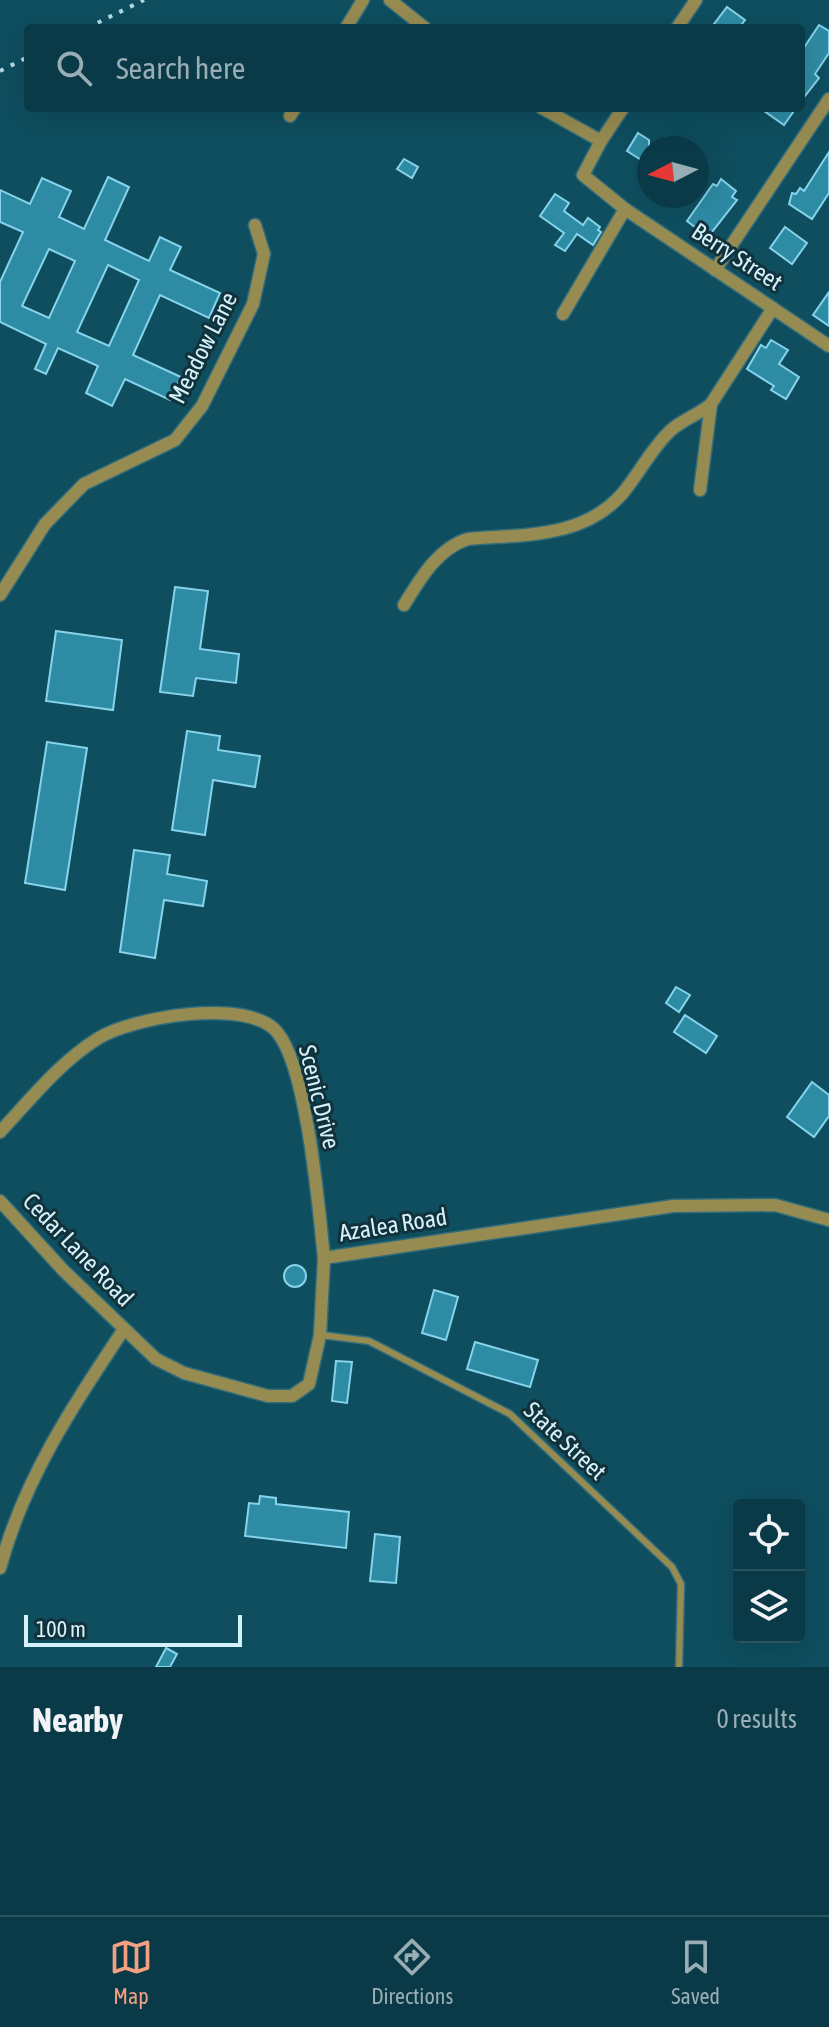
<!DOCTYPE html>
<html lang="en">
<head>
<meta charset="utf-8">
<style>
	body { margin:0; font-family:"Asap Condensed",sans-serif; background:#184552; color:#f1f3f6 }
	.controls { position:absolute; right:24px; bottom:24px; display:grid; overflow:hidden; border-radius:8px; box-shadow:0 8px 32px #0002 }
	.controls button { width:72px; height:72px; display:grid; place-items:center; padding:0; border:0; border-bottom:2px solid #2a5460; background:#0a3a47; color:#f1f3f6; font:40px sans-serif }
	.compass { position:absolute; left:637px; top:136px; width:72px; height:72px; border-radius:50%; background:#0a3a47; box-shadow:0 8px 32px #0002; rotate:264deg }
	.scale { position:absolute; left:24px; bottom:20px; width:218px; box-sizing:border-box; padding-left:8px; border:4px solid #d5f2fc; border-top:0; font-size:22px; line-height:28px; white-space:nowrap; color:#d5f2fc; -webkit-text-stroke:6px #11313b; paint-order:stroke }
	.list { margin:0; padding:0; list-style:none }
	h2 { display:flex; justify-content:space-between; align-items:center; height:104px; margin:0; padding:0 32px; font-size:34px }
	h2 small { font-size:26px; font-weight:400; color:#99adb4 }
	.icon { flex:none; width:44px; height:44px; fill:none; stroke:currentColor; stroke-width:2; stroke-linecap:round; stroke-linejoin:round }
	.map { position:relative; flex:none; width:829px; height:1667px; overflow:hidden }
	.search { position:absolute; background:#0a3a47; box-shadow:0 8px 32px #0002; left:24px; right:24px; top:24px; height:88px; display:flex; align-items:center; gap:20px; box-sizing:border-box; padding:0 28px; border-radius:8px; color:#99adb4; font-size:30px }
	.sheet { height:248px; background:#0a3a47 }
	nav { display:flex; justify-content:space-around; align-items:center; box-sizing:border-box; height:112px; border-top:2px solid #2a5460; background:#0a3a47; font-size:22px; color:#99adb4 }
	nav a { display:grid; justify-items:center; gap:4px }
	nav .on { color:#f39f82 }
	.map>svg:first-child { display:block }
	.building { fill:#2e8ba4; stroke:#86d3eb; stroke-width:2; fill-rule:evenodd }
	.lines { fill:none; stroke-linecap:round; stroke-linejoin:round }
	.lane-casing { stroke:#326c7b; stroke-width:9 }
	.street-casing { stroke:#326c7b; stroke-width:15 }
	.lane { stroke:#968c52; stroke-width:6 }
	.street { stroke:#968c52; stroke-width:12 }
	.rail { stroke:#b5d8e3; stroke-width:4; stroke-dasharray:4 8; stroke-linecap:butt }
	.labels { text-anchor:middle; stroke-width:6; stroke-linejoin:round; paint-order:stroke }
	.street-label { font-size:24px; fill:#d5f2fc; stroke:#11313b }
</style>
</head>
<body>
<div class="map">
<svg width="829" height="1667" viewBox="0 0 829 1667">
	<rect width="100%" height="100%" fill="#0e4e5f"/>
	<!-- building -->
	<g class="building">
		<polygon points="727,7 745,20 739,28 711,28"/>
		<polygon points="819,25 829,31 829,53 815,74 819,78 801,101 801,52"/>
		<polygon points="760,108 796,108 784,125"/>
		<polygon points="638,133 649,140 649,165 627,151"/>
		<polygon points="829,152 829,193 812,219 789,204 792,193 796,194 800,188 804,191"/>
		<polygon points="404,159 418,167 412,178 397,169"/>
		<path d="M108,177L129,187L105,240L149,261L160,237L181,247L170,270L220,293L209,318L160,295L133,355L181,377L170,400L125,379L112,406L86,393L98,366L58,348L46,374L35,369L46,344L0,322V282L23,232L0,222V190L30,204L42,178L71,191L59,217L84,229ZM49,249L75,261L49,318L22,306ZM108,265L139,280L109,346L77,332Z"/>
		<polygon points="721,179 736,191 732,197 737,200 708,237 687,221 713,184 717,186"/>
		<polygon points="555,194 569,203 564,211 583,225 588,218 600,227 598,230 601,232 593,245 577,234 565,251 555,245 564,233 540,216"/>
		<polygon points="785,227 807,243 792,264 770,248"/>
		<polygon points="829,292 829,326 813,315"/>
		<polygon points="771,340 788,350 779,364 799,377 786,399 771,390 774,386 747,369 761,345 766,348"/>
		<polygon points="175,587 208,591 200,649 239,654 236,683 196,678 193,696 160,692"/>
		<polygon points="56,631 122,640 113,710 46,701"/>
		<polygon points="187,731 220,736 218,750 260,756 255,787 213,780 205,835 172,830"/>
		<polygon points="47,742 87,748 65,890 25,883"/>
		<polygon points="134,850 170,855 167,874 207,881 203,906 164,900 155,958 120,952"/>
		<polygon points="676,987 690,995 679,1012 666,1003"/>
		<polygon points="685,1015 717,1036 706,1053 674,1032"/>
		<polygon points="812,1082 829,1095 829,1116 814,1137 787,1117"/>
		<circle cx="295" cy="1276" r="11"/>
		<polygon points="434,1290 458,1297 446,1340 422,1333"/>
		<polygon points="475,1342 538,1360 530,1387 467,1369"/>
		<polygon points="336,1361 352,1362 347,1403 332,1401"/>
		<polygon points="260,1496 276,1498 276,1504 349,1512 346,1548 245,1536 249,1503 259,1504"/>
		<polygon points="375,1534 400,1537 396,1583 370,1581"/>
		<polygon points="166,1648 177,1654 170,1667 156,1667"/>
	</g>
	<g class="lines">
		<!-- lane casing -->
		<g class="lane-casing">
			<polyline id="lane" points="321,1335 369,1341 510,1414 672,1567 681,1584 679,1667"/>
		</g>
		<!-- street casing -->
		<g class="street-casing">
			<g id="street">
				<polyline points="390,0 425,28"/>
				<polyline points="346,28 363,0"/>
				<polyline points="677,28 696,0"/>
				<polyline points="542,108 601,141"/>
				<polyline points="623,108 601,141 583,175 625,209 829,346"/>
				<polyline points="290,116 295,108"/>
				<polyline points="715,270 829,99"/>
				<polyline points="563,314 625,209"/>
				<polyline points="700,490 711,404"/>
				<polyline points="0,595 45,524 84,484 175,440 202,406 253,304 264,254 255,225"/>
				<path d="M404,605C420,579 438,548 468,539C523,534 582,539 622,494C639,474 651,449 670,431C682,420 698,415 711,404L773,308"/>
				<path d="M0,1132C30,1100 59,1063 97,1039C131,1017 248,997 277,1032C307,1067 319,1210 324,1258"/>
				<polyline points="0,1201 64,1271 156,1359 184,1373 268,1396 292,1396 309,1384 320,1335 324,1258 673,1206 775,1205 829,1220"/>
				<path d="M0,1568C24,1479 73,1405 124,1329"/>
			</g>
		</g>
		<!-- lane -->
		<use href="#lane" class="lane"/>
		<!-- street -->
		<use href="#street" class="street"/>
		<!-- rail -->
		<g class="rail">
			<polyline points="87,28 144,0"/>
			<polyline points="0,71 28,57"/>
		</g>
	</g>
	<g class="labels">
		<!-- street labels -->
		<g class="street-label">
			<text transform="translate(737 257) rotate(33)" y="8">Berry Street</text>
			<text transform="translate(203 348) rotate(-63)" y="8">Meadow Lane</text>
			<text transform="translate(319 1097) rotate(76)" y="8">Scenic Drive</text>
			<text transform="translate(393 1225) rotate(-9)" y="8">Azalea Road</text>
			<text transform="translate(78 1250) rotate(46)" y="8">Cedar Lane Road</text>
			<text transform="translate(565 1441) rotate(43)" y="8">State Street</text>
		</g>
	</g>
</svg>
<div class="controls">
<button><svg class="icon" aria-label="locate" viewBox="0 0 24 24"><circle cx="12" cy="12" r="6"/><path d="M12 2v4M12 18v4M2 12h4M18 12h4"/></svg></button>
<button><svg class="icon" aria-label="layers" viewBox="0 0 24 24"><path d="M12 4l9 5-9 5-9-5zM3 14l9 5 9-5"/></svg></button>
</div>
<svg class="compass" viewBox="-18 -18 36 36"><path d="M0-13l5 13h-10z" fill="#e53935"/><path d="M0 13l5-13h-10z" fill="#99adb4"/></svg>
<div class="scale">100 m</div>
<div class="search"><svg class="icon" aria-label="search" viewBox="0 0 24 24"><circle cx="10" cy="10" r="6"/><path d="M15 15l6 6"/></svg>Search here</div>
</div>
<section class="sheet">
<h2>Nearby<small>0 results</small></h2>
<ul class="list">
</ul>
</section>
<nav>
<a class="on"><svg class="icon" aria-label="map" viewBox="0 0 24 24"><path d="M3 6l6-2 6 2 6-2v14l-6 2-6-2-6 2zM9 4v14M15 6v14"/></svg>Map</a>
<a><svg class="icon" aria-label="directions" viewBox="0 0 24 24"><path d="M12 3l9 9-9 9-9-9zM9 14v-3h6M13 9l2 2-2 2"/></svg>Directions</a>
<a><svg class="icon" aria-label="saved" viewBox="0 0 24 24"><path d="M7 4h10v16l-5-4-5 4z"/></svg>Saved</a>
</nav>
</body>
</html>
